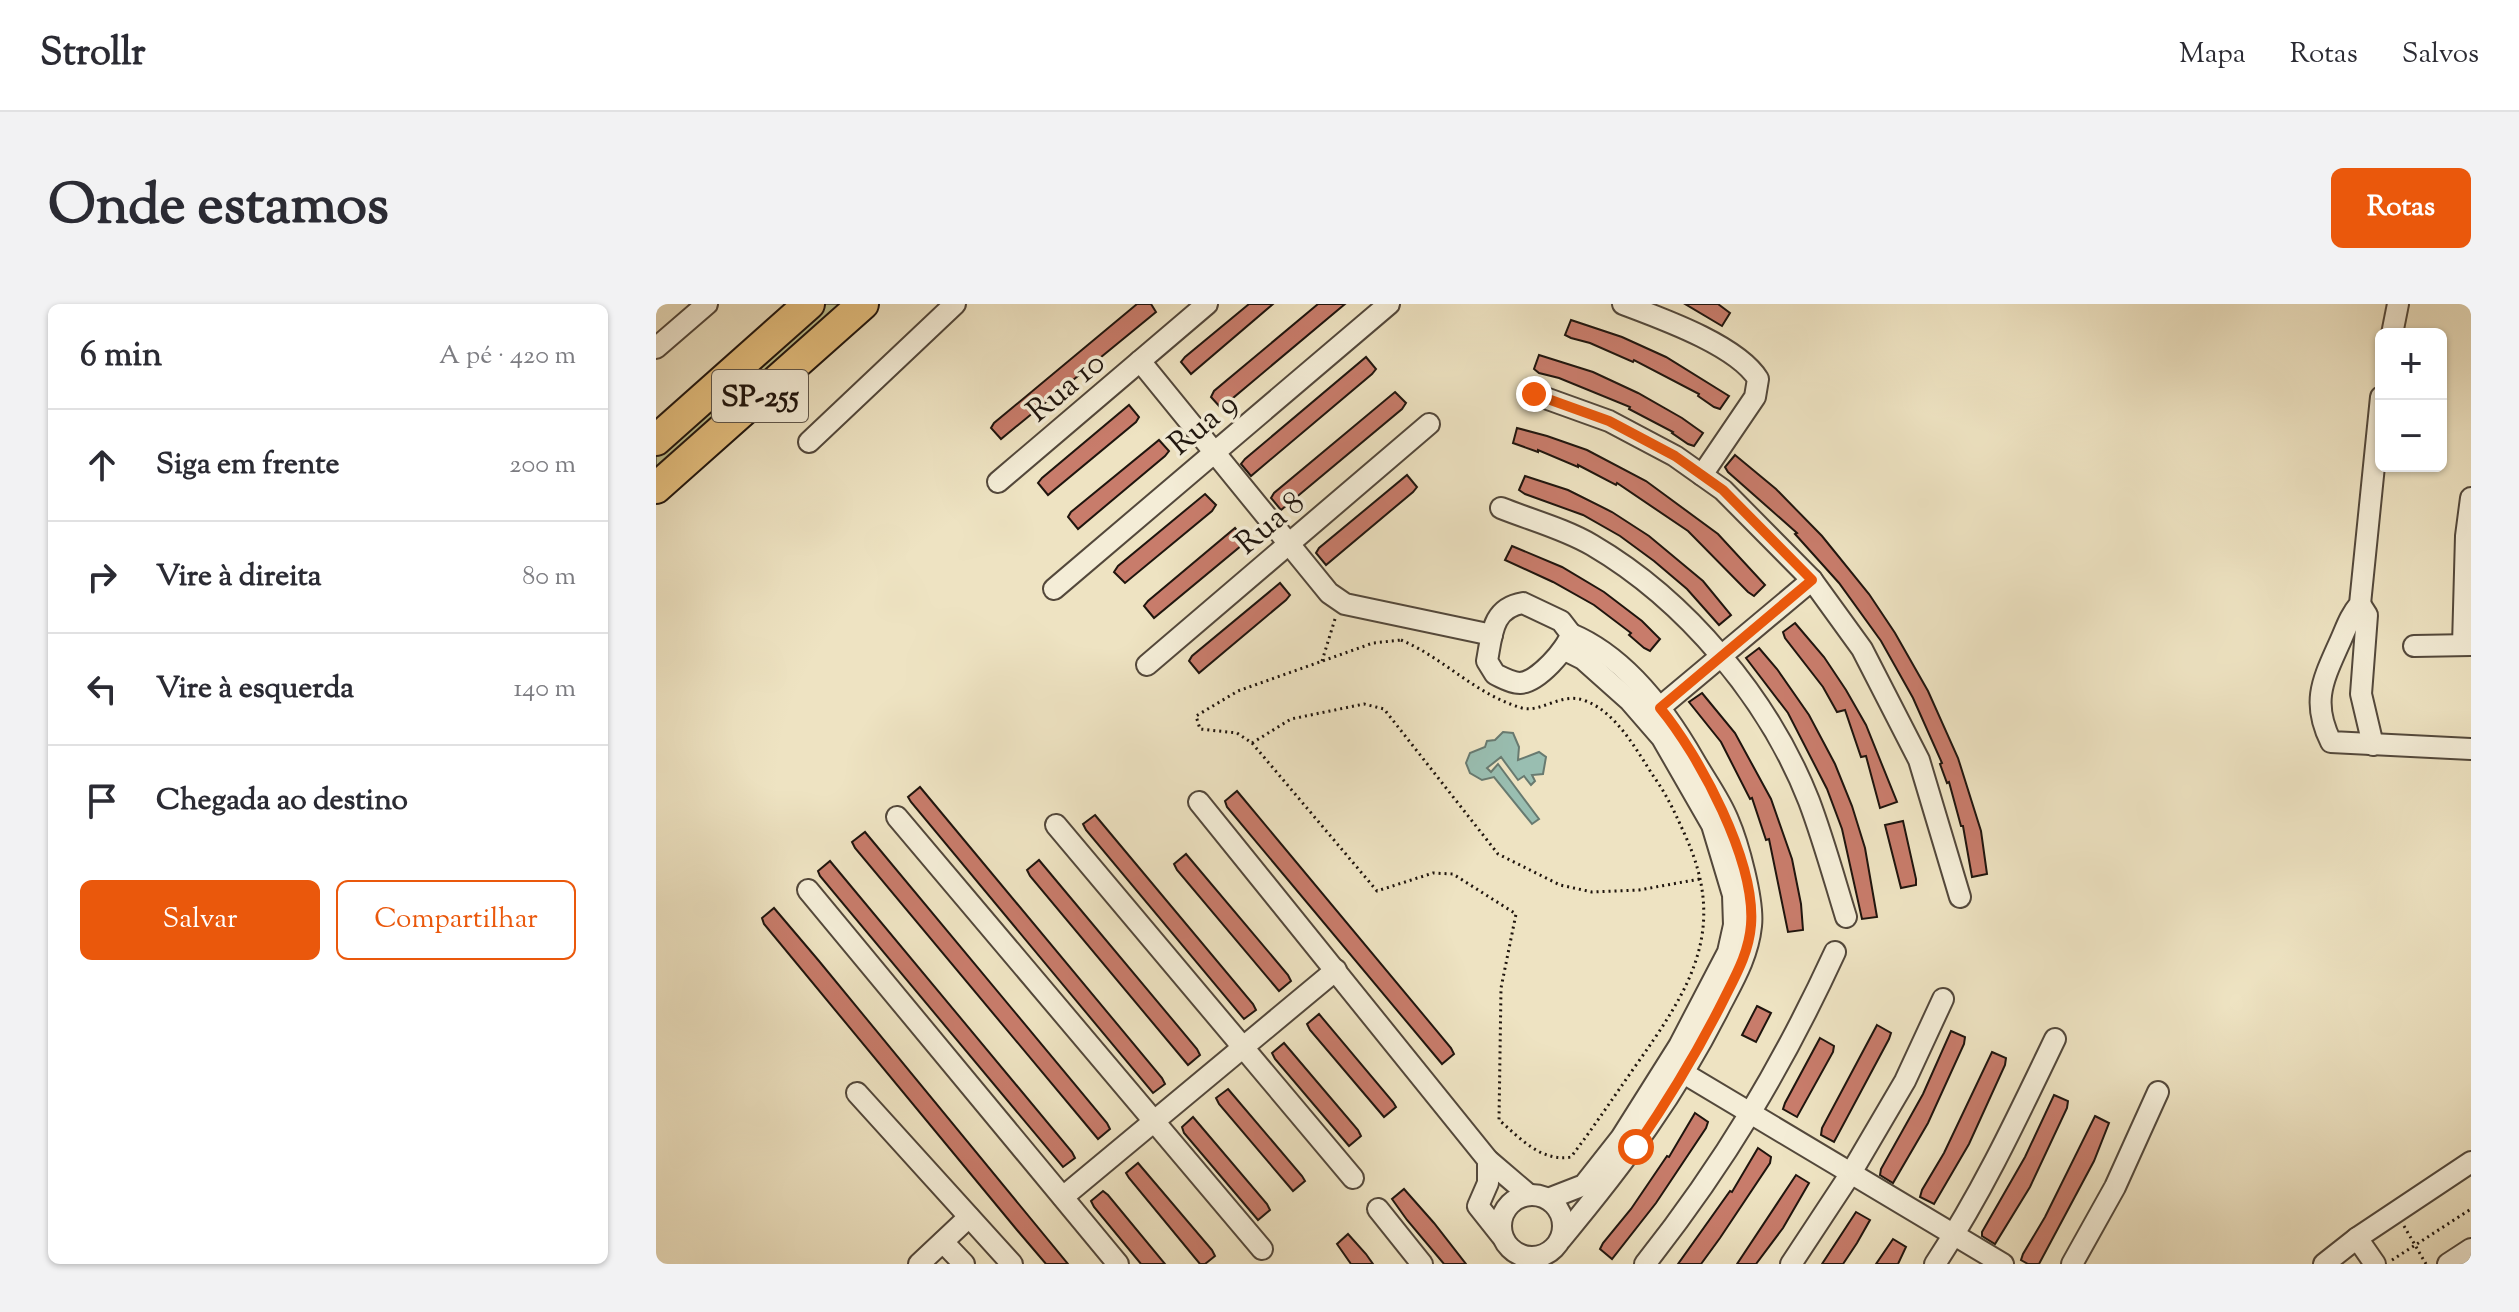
<!DOCTYPE html>
<html lang="pt">
<head>
<meta charset="utf-8">
<style>
	body { margin:0; font-family:"Sorts Mill Goudy",serif; background:#f2f2f3; color:#2b2b33 }
	.controls { position:absolute; right:24px; top:24px; display:grid; overflow:hidden; border-radius:12px; box-shadow:0 2px 6px #0004 }
	.controls button { width:72px; height:72px; display:grid; place-items:center; padding:0; border:0; border-bottom:2px solid #e1e1e2; background:#fff; color:#2b2b33; font:40px sans-serif }
	.stop { position:absolute; width:24px; height:24px; margin:-18px; border:6px solid #ea580c; border-radius:50%; background:#fff }
	.stop.end { background:#ea580c; border-color:#fff; box-shadow:0 2px 8px #0008 }
	.list { margin:0; padding:0; list-style:none }
	h2 { display:flex; justify-content:space-between; align-items:center; height:104px; margin:0; padding:0 32px; font-size:34px }
	h2 small { font-size:26px; font-weight:400; color:#7c7c81 }
	.list li { display:grid; grid-template-columns:52px 1fr auto; gap:24px; align-items:center; box-sizing:border-box; height:112px; padding:0 32px; border-top:2px solid #e1e1e2 }
	.list b { display:block; font-size:30px; white-space:nowrap }
	.list em { font-size:26px; font-style:normal; color:#7c7c81 }
	.actions { display:flex; gap:16px; padding:24px 32px }
	.actions a { flex:1; padding:18px 0; border:2px solid #ea580c; border-radius:12px; text-align:center; font-size:28px; color:#ea580c }
	.actions .main { background:#ea580c; color:#fff }
	.icon { flex:none; width:44px; height:44px; fill:none; stroke:currentColor; stroke-width:2; stroke-linecap:round; stroke-linejoin:round }
	.map { position:relative; flex:none; width:1815px; height:960px; overflow:hidden; border-radius:12px }
	header { display:flex; align-items:center; gap:48px; box-sizing:border-box; height:112px; padding:0 40px; background:#fff; border-bottom:2px solid #e1e1e2 }
	header strong { font-size:38px }
	nav { display:flex; gap:44px; margin-inline-start:auto; font-size:28px }
	.intro { display:flex; align-items:center; justify-content:space-between; box-sizing:border-box; height:192px; padding:0 48px }
	h1 { margin:0; font-size:56px }
	.button { padding:20px 36px; border-radius:12px; background:#ea580c; color:#fff; font-size:28px; font-weight:700 }
	main { display:flex; gap:48px; padding:0 48px }
	aside { flex:1; background:#fff; border-radius:12px; box-shadow:0 2px 6px #0004 }
	.map>svg:first-child { display:block }
	.green { fill:#bec28f; stroke:#6e6c4e; stroke-width:2 }
	.water { fill:#99beb1; stroke:#687a70; stroke-width:2 }
	.building { fill:#c87c6b; stroke:#1f150e; stroke-width:2 }
	.lines { fill:none; stroke-linecap:round; stroke-linejoin:round }
	.minor-casing { stroke:#53483b; stroke-width:24 }
	.highway-casing { stroke:#1f150e; stroke-width:34 }
	.path { stroke:#1f150e; stroke-width:3; stroke-dasharray:2 4; stroke-linecap:butt }
	.minor { stroke:#f4edd7; stroke-width:20 }
	.highway { stroke:#e7c281; stroke-width:30 }
	.route { stroke:#ea580c; stroke-width:10 }
	.labels { text-anchor:middle; stroke-width:7; stroke-linejoin:round; paint-order:stroke }
	.shield { fill:#f4edd7; stroke:#5f564a; stroke-width:2 }
	.shield-label { font-size:30px; font-weight:bold; fill:#1f150e }
	.street-label { font-size:32px; fill:#1f150e; stroke:#f4edd7 }
</style>
</head>
<body>
<header>
<strong>Strollr</strong>
<nav><a>Mapa</a><a>Rotas</a><a>Salvos</a></nav>
</header>
<div class="intro"><h1>Onde estamos</h1><a class="button">Rotas</a></div>
<main>
<aside>
<h2>6 min<small>A pé · 420 m</small></h2>
<ul class="list">
<li><svg class="icon" aria-label="ahead" viewBox="0 0 24 24"><path d="M12 20V5M6 11l6-6 6 6"/></svg><div><b>Siga em frente</b></div><em>200 m</em></li>
<li><svg class="icon" aria-label="right" viewBox="0 0 24 24"><path d="M7 20v-9h11M14 6l5 5-5 5"/></svg><div><b>Vire à direita</b></div><em>80 m</em></li>
<li><svg class="icon" aria-label="left" viewBox="0 0 24 24"><path d="M17 20v-9H6M10 6l-5 5 5 5"/></svg><div><b>Vire à esquerda</b></div><em>140 m</em></li>
<li><svg class="icon" aria-label="arrive" viewBox="0 0 24 24"><path d="M6 21V4h12l-3 4 3 4H6"/></svg><div><b>Chegada ao destino</b></div></li>
</ul>
<div class="actions"><a class="main">Salvar</a><a>Compartilhar</a></div>
</aside>
<div class="map">
<svg width="1815" height="960" viewBox="0 0 1815 960">
	<rect width="100%" height="100%" fill="#eee3c2"/>
	<filter id="stains"><feTurbulence type="fractalNoise" baseFrequency=".0025" numOctaves="4"/><feColorMatrix values="0 0 0 0 .2 0 0 0 0 .09 0 0 0 0 .02 0 0 0 .5 -.17"/></filter>
	<radialGradient id="worn" r=".72"><stop offset=".6" stop-color="#630" stop-opacity="0"/><stop offset="1" stop-color="#630" stop-opacity=".3"/></radialGradient>
	<!-- green -->
	<polygon class="green" points="166,0 192,0 0,170 0,147"/>
	<!-- water -->
	<polygon class="water" points="847,428 857,429 863,443 862,456 883,448 890,453 887,470 876,471 879,477 875,481 868,472 862,476 845,453 831,464 835,468 842,460 883,515 876,520 838,473 826,476 814,469 810,459 814,449 829,443 831,437 839,436"/>
	<!-- building -->
	<g class="building">
		<polygon points="481,0 495,0 500,8 345,135 335,124 338,119"/>
		<polygon points="593,0 617,0 535,70 525,58 529,53"/>
		<polygon points="662,0 689,0 565,104 555,93 558,87"/>
		<polygon points="1029,0 1062,0 1074,9 1066,22"/>
		<polygon points="915,16 966,33 1010,53 1073,92 1064,105 1058,103 1042,92 1043,90 978,56 977,58 934,39 915,34 909,31"/>
		<polygon points="883,51 937,68 982,89 1026,114 1047,129 1038,142 1032,140 1016,129 1017,128 973,105 974,103 903,74 883,69 878,65"/>
		<polygon points="710,53 720,65 716,70 595,172 585,160 589,155"/>
		<polygon points="739,88 750,99 746,105 625,206 615,194 618,189"/>
		<polygon points="473,101 483,113 480,118 392,191 382,179 386,174"/>
		<polygon points="861,124 891,132 931,146 990,177 1062,230 1109,281 1098,292 1092,288 1032,227 961,179 960,181 922,161 922,163 882,146 882,148 857,139"/>
		<polygon points="503,136 513,147 509,152 422,225 412,213 415,208"/>
		<polygon points="1079,151 1120,185 1166,232 1213,290 1239,329 1272,387 1302,454 1325,527 1331,570 1316,573 1307,522 1305,522 1293,478 1291,479 1284,460 1286,459 1257,394 1225,337 1183,279 1139,230 1141,229 1072,168 1069,163"/>
		<polygon points="751,171 761,183 757,188 670,261 660,249 663,244"/>
		<polygon points="869,172 912,186 956,208 993,232 1047,277 1075,311 1063,321 1031,285 998,257 964,232 927,211 869,190 863,186"/>
		<polygon points="549,190 560,201 556,207 469,279 458,268 462,262"/>
		<polygon points="579,224 589,236 586,241 498,314 488,302 492,297"/>
		<polygon points="856,242 906,263 948,288 986,317 1004,335 994,347 988,344 973,331 975,329 938,301 897,278 849,256"/>
		<polygon points="624,279 634,291 630,296 543,369 533,357 536,352"/>
		<polygon points="1139,319 1168,353 1190,386 1210,421 1241,498 1224,504 1210,452 1205,453 1189,406 1181,408 1167,383 1129,334 1127,328"/>
		<polygon points="1103,344 1121,365 1153,411 1179,460 1196,502 1209,544 1221,613 1206,615 1186,525 1171,485 1132,409 1090,354"/>
		<polygon points="1046,389 1079,429 1115,495 1136,555 1145,600 1147,626 1132,628 1113,535 1110,536 1096,494 1094,495 1065,438 1033,398"/>
		<polygon points="264,483 506,774 509,780 497,789 255,498 252,493"/>
		<polygon points="581,487 795,744 798,750 786,760 571,503 569,497"/>
		<polygon points="439,511 597,700 600,706 588,715 430,526 427,520"/>
		<polygon points="1247,517 1260,575 1260,581 1245,584 1229,521"/>
		<polygon points="209,528 451,819 454,825 442,835 199,544 196,538"/>
		<polygon points="530,550 632,671 635,677 623,687 521,566 518,560"/>
		<polygon points="383,556 541,745 544,751 532,761 374,572 371,566"/>
		<polygon points="174,557 416,848 419,854 407,863 164,572 162,567"/>
		<polygon points="118,604 163,657 412,960 390,960 361,926 108,620 106,614"/>
		<polygon points="1101,702 1115,709 1100,738 1086,731"/>
		<polygon points="663,710 737,798 740,803 728,813 654,726 651,720"/>
		<polygon points="1221,721 1235,729 1233,735 1178,838 1165,831 1166,824"/>
		<polygon points="1295,727 1309,733 1308,740 1272,819 1237,879 1224,871 1225,865 1267,790"/>
		<polygon points="1164,734 1178,742 1177,748 1141,813 1127,805 1129,799"/>
		<polygon points="628,739 702,826 705,832 693,842 619,755 616,749"/>
		<polygon points="1336,748 1350,754 1349,761 1313,840 1278,900 1264,893 1266,886 1288,849"/>
		<polygon points="572,785 646,872 649,877 637,887 563,800 560,794"/>
		<polygon points="1398,791 1412,797 1411,804 1374,883 1339,940 1326,932 1326,928 1369,853"/>
		<polygon points="1039,809 1052,818 1050,824 1000,899 956,955 944,945 947,939 975,905 1011,852 1013,853"/>
		<polygon points="1439,812 1453,819 1438,857 1383,960 1372,960 1365,956 1367,950 1389,913"/>
		<polygon points="537,813 611,900 614,906 602,916 528,829 526,823"/>
		<polygon points="1102,844 1115,853 1114,859 1064,934 1045,960 1022,960 1074,887 1076,888"/>
		<polygon points="482,859 556,946 559,952 549,960 544,960 473,874 470,869"/>
		<polygon points="1140,871 1153,879 1127,924 1100,960 1081,960"/>
		<polygon points="748,885 778,919 810,960 788,960 751,916 736,895"/>
		<polygon points="447,887 452,891 509,960 485,960 438,903 435,897"/>
		<polygon points="1200,908 1214,916 1201,939 1187,960 1166,960"/>
		<polygon points="692,930 710,950 717,960 695,960 681,940"/>
		<polygon points="1237,935 1250,943 1242,960 1220,960"/>
	</g>
	<g class="lines">
		<!-- minor casing -->
		<g class="minor-casing">
			<g id="minor">
				<path d="M967,0C1004,14 1081,41 1102,75L1099,93L1046,171"/>
				<polyline points="1736,30 1742,0"/>
				<polyline points="0,44 51,0"/>
				<polyline points="484,57 673,289 689,300 836,331"/>
				<polyline points="878,90 953,117 1019,152 1067,186 1156,276 1206,345 1263,456 1304,593"/>
				<path d="M1725,93L1704,300C1693,313 1690,325 1683,340C1667,376 1655,398 1675,438L1815,445"/>
				<polyline points="153,138 299,0"/>
				<polyline points="342,178 551,0"/>
				<path d="M845,204C875,216 909,225 936,241C1030,296 1113,395 1153,497C1167,534 1178,574 1190,613"/>
				<polyline points="398,285 733,0"/>
				<path d="M867,299L905,317L915,330C911,345 882,378 864,379C856,379 847,374 839,370L831,357C836,330 836,304 867,299Z"/>
				<polyline points="1704,300 1711,311 1705,390 1717,441"/>
				<polyline points="1807,341 1810,232 1815,194"/>
				<polyline points="1758,342 1815,341"/>
				<polyline points="491,361 773,120"/>
				<polyline points="996,410 1156,276"/>
				<polyline points="543,498 832,856 873,891"/>
				<polyline points="241,513 606,945"/>
				<polyline points="400,521 697,874"/>
				<polyline points="152,586 462,960"/>
				<polyline points="1019,764 1347,960"/>
				<polyline points="201,789 356,960"/>
				<polyline points="832,856 832,879 822,902 845,931"/>
				<circle cx="876" cy="922" r="31"/>
				<polyline points="407,893 680,666"/>
				<polyline points="892,895 928,881 965,834 1023,742 1072,648 1078,621 1077,591 1056,521 1006,434 973,396 927,355 909,346"/>
				<polyline points="722,905 766,960"/>
				<polyline points="1701,934 1719,960"/>
				<path d="M905,935C969,858 1020,790 1065,700C1078,675 1092,651 1095,622C1098,597 1082,539 1072,516C1064,496 1050,477 1039,458C1010,407 970,353 915,330"/>
				<polyline points="287,938 308,960"/>
				<polyline points="263,960 313,913"/>
				<path d="M989,960C1068,860 1126,763 1179,648"/>
				<polyline points="1135,960 1195,869 1249,777 1287,695"/>
				<path d="M1279,960C1326,889 1362,812 1399,735"/>
				<polyline points="1416,960 1459,883 1502,788"/>
				<polyline points="1668,960 1701,934 1815,858"/>
				<polyline points="1792,960 1815,945"/>
			</g>
		</g>
		<!-- highway casing -->
		<g class="highway-casing">
			<g id="highway">
				<polyline points="0,136 153,0"/>
				<polyline points="0,184 207,0"/>
			</g>
		</g>
		<!-- path -->
		<g class="path">
			<path d="M745,336C788,354 820,391 866,404C886,409 906,387 930,397C961,409 981,447 998,473C1011,491 1020,511 1029,531C1073,627 1033,686 978,764C957,794 937,824 915,853C885,858 865,835 843,816L845,684L860,610L797,570L777,569L721,587L596,439L581,429L544,425L540,412L582,387L717,339Z"/>
			<polyline points="666,357 679,315"/>
			<polyline points="596,439 635,415 708,400 728,405 842,550 904,581 936,588 983,586 1044,575"/>
			<polyline points="1748,922 1770,960"/>
			<polyline points="1736,956 1815,905"/>
		</g>
		<!-- minor -->
		<use href="#minor" class="minor"/>
		<!-- highway -->
		<use href="#highway" class="highway"/>
	</g>
	<g class="lines">
		<!-- route -->
		<path class="route" d="M878,90L953,117L1019,152L1067,186L1156,276L1004,404C1043,451 1100,557 1095,621C1093,648 1080,671 1068,695C1042,747 1013,795 980,843"/>
	</g>
	<g class="labels">
		<!-- shield labels -->
		<rect class="shield" x="56" y="66" width="96" height="52" rx="6"/>
		<g class="shield-label">
			<text x="104" y="102">SP-255</text>
		</g>
		<!-- street labels -->
		<g class="street-label">
			<text transform="translate(409 82) rotate(-40)" y="11">Rua 10</text>
			<text transform="translate(546 119) rotate(-40)" y="11">Rua 9</text>
			<text transform="translate(613 218) rotate(-40)" y="11">Rua 8</text>
		</g>
	</g>
	<rect width="100%" height="100%" filter="url(#stains)"/>
	<rect width="100%" height="100%" fill="url(#worn)"/>
</svg>
<div class="controls">
<button>+</button>
<button>−</button>
</div>
<div class="stop" style="left:980px;top:843px"></div>
<div class="stop end" style="left:878px;top:90px"></div>
</div>
</main>
</body>
</html>
